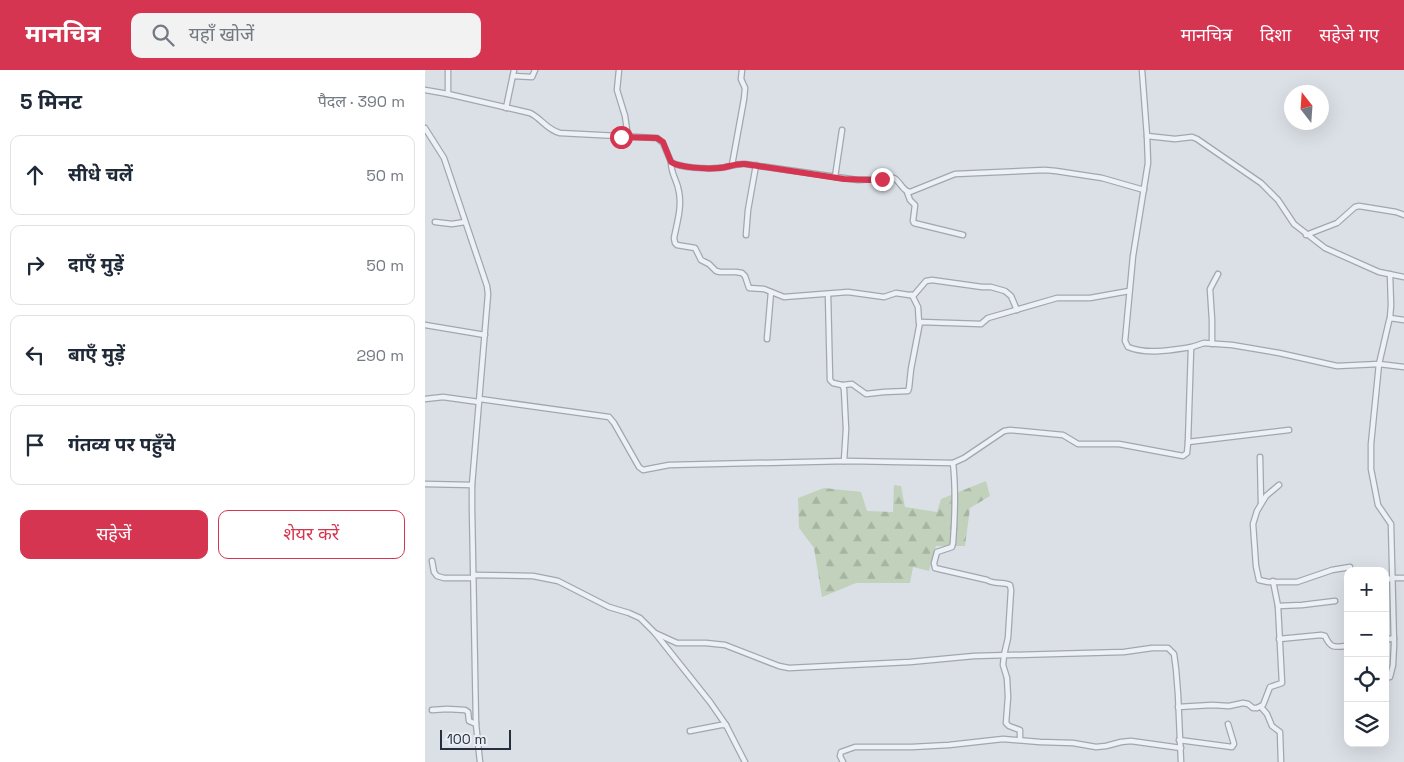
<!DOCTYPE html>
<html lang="hi">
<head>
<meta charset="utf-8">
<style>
	body { margin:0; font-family:"Space Grotesk","Noto Sans Devanagari",sans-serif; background:#f2f2f3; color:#1f2937 }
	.controls { position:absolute; right:15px; bottom:15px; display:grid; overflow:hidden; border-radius:10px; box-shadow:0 5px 20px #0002 }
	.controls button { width:45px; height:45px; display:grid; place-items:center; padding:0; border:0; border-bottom:1px solid #e0e1e3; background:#fff; color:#1f2937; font:25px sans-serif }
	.compass { position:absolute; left:859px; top:15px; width:45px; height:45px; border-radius:50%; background:#fff; box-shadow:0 5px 20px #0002; rotate:343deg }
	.scale { position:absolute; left:15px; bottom:12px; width:71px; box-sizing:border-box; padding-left:5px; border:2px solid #242e3d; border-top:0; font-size:14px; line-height:18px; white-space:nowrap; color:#242e3d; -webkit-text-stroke:4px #eaeef4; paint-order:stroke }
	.stop { position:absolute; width:15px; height:15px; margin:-11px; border:4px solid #d63551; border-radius:50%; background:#fff }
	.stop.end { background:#d63551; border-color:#fff; box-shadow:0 1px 5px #0008 }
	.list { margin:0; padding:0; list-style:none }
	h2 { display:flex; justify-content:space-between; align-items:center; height:65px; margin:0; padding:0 20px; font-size:21px }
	h2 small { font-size:16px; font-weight:400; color:#747a83 }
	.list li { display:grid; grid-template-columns:32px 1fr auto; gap:15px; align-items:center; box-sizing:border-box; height:80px; margin:0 10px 10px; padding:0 10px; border:1px solid #e0e1e3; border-radius:10px }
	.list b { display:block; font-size:19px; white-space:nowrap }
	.list em { font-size:16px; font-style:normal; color:#747a83 }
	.actions { display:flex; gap:10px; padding:15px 20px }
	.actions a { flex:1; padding:11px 0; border:1px solid #d63551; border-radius:10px; text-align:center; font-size:18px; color:#d63551 }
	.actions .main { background:#d63551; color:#fff }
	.icon { flex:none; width:28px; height:28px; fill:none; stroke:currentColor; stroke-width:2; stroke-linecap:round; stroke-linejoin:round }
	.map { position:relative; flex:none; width:979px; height:692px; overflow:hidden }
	header { display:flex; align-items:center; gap:30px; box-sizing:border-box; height:70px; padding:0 25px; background:#d63551; color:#fff }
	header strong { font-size:24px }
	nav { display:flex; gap:28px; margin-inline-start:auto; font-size:18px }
	.search { width:350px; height:45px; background:#f2f2f3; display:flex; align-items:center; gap:12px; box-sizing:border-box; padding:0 18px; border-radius:10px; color:#747a83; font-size:19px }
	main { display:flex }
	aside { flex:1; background:#fff }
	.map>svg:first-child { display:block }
	.forest { fill:url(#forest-firs) }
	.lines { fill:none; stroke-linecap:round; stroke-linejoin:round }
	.minor-casing { stroke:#a0a7b0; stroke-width:7 }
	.minor { stroke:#edf0f5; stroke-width:4.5 }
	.route { stroke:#d63551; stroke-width:6 }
</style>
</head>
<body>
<header>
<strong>मानचित्र</strong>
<div class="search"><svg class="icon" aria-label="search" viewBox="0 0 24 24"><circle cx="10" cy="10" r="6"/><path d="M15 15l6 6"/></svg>यहाँ खोजें</div>
<nav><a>मानचित्र</a><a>दिशा</a><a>सहेजे गए</a></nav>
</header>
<main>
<aside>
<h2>5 मिनट<small>पैदल · 390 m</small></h2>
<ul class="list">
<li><svg class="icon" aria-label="ahead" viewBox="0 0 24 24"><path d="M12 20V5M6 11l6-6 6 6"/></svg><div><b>सीधे चलें</b></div><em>50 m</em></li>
<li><svg class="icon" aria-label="right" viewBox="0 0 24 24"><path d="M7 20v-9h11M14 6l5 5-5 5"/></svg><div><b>दाएँ मुड़ें</b></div><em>50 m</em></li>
<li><svg class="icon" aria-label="left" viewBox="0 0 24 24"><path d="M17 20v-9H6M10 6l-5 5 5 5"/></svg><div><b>बाएँ मुड़ें</b></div><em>290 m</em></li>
<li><svg class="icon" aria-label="arrive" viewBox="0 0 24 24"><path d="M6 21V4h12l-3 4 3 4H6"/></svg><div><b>गंतव्य पर पहुँचे</b></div></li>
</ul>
<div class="actions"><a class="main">सहेजें</a><a>शेयर करें</a></div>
</aside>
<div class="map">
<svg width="979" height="692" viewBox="0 0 979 692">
	<defs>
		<pattern id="forest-firs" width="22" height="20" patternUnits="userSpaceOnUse" patternTransform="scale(1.25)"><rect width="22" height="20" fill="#c1d1bb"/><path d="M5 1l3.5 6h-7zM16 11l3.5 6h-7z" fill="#a6b4a2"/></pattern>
	</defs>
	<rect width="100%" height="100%" fill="#dbe0e6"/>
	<!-- forest -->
	<polygon class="forest" points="561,411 565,426 545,438 540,476 511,476 504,501 488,497 485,513 431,513 397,527 389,478 374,458 373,428 399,418 436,422 442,441 468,442 469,415 476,416 480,437 512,442 516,429"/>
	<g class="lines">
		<!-- minor casing -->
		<g class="minor-casing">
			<g id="minor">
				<polyline points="194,0 192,20 200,46 203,67"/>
				<path d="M717,0L722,66L723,93L708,186L700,271L703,277C722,285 747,280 767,277"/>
				<polyline points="88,6 107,7 110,0"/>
				<path d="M0,20L23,24L105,43C116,48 122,60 135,63L232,68L238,73L246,92C255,98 283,99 293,98C303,98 310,93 320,94L433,110L469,108C476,112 477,121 485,122L530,104L620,100L631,101L677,108L719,120"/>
				<polyline points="23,24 23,0"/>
				<polyline points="81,38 89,0"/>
				<polyline points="0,58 19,88 62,216 63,224 47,415 47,438 51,654 55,692"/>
				<polyline points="722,66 750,69 767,67 772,69 836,113 853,130 869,154 900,178 954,202 979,207"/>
				<path d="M246,92C246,105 252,109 254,122C257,137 252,153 249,168L250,173L252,175L270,178L276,190L284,194L291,201L295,202H311L317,203L320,206L324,218L339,219L359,227L423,222L459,227L471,223L484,225H489L501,211L507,210L557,217H566L580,221L586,226L592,240"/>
				<polyline points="307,95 319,29 320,18 316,9 317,0"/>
				<polyline points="410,107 417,60"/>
				<polyline points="482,122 485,130 490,135 488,151 489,153 538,165"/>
				<polyline points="10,152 27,154 40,152"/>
				<polyline points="321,165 323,140 331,95"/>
				<polyline points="881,165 912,153 930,137 934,136 971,142 979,145"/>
				<polyline points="403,224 405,310 408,313 417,315 419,319 421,359 419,391"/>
				<polyline points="485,225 487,225 493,237 494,253"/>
				<polyline points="965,248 966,235 965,204"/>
				<polyline points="0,255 60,265"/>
				<polyline points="342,269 346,222"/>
				<polyline points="787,274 787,250 785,219 793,204"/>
				<polyline points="418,315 427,314 441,324 459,322 483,321 484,318 486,299 495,252 556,254 563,248 632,228 665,228 704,221"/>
				<polyline points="0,329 18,327 54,332"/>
				<polyline points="55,329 184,347 189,353 214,397 218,400 244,395 422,391 528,393 539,388 579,361 585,360 638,365 653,374 694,374 758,386 762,383 763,372 766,279 767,277 779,273 807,275 854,283 912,296 954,294 979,297"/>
				<polyline points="763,372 864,360"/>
				<polyline points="835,387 836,433"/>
				<path d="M528,393C531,420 530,446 528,473L527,477L512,482L509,493L510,498L514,499L562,510C569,515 578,511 585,515L586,520L583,568L579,585L578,595L582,608L583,627L581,653L584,656L595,660V670"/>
				<polyline points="0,414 47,415"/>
				<polyline points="854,415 841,426 832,441 828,454 831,496 834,510 843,512 872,512 907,500 925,497"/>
				<polyline points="7,491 9,502 12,506 19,508 48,508"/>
				<polyline points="49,505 108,506 133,511 184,537 204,543 215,548 230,563 285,632 301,655 320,692"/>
				<polyline points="960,510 968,508 979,508"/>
				<polyline points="853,536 877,535 910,531"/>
				<polyline points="230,563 252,573 281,573 300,575 354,596 364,598 485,592 549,586 699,582 727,578 743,578 749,584 751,599 753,624 756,692"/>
				<path d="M854,569L896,565L900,566C906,579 909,577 923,576"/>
				<polyline points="960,570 969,568"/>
				<polyline points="965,607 968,595 969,574 966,454 953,435 946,399 946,374 954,294 964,251 965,248 979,250"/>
				<polyline points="753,637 787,635 804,636 818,633 823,634 828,638 832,638 838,635 845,617 857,613 853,536 848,511"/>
				<polyline points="836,637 842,644 847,656 855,662 856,692"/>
				<polyline points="7,640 22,639 40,640 43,642 44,651 51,654"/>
				<polyline points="265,661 296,655 301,655"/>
				<polyline points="754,670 807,677 809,674 803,654"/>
				<polyline points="418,692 415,686 416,682 430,677 487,677 524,675 578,669 615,672 648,673 671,677 681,676 696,672 706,671 756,678"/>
			</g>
		</g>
		<!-- minor -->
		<use href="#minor" class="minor"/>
	</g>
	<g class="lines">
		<!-- route -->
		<path class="route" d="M196,67L232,68L238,72L246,92C255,98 283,99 293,98C302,98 310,93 320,94L419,109L445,110L457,109"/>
	</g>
</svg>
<div class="controls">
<button>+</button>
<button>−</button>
<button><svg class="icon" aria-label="locate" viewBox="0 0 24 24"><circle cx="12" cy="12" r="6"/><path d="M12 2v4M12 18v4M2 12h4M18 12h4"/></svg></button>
<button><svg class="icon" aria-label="layers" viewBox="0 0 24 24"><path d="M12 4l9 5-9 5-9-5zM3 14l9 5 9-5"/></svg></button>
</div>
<svg class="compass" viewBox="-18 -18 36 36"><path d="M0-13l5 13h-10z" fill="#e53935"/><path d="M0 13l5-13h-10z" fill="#747a83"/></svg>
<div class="scale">100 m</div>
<div class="stop" style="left:196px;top:67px"></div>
<div class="stop end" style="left:457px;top:109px"></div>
</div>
</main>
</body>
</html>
